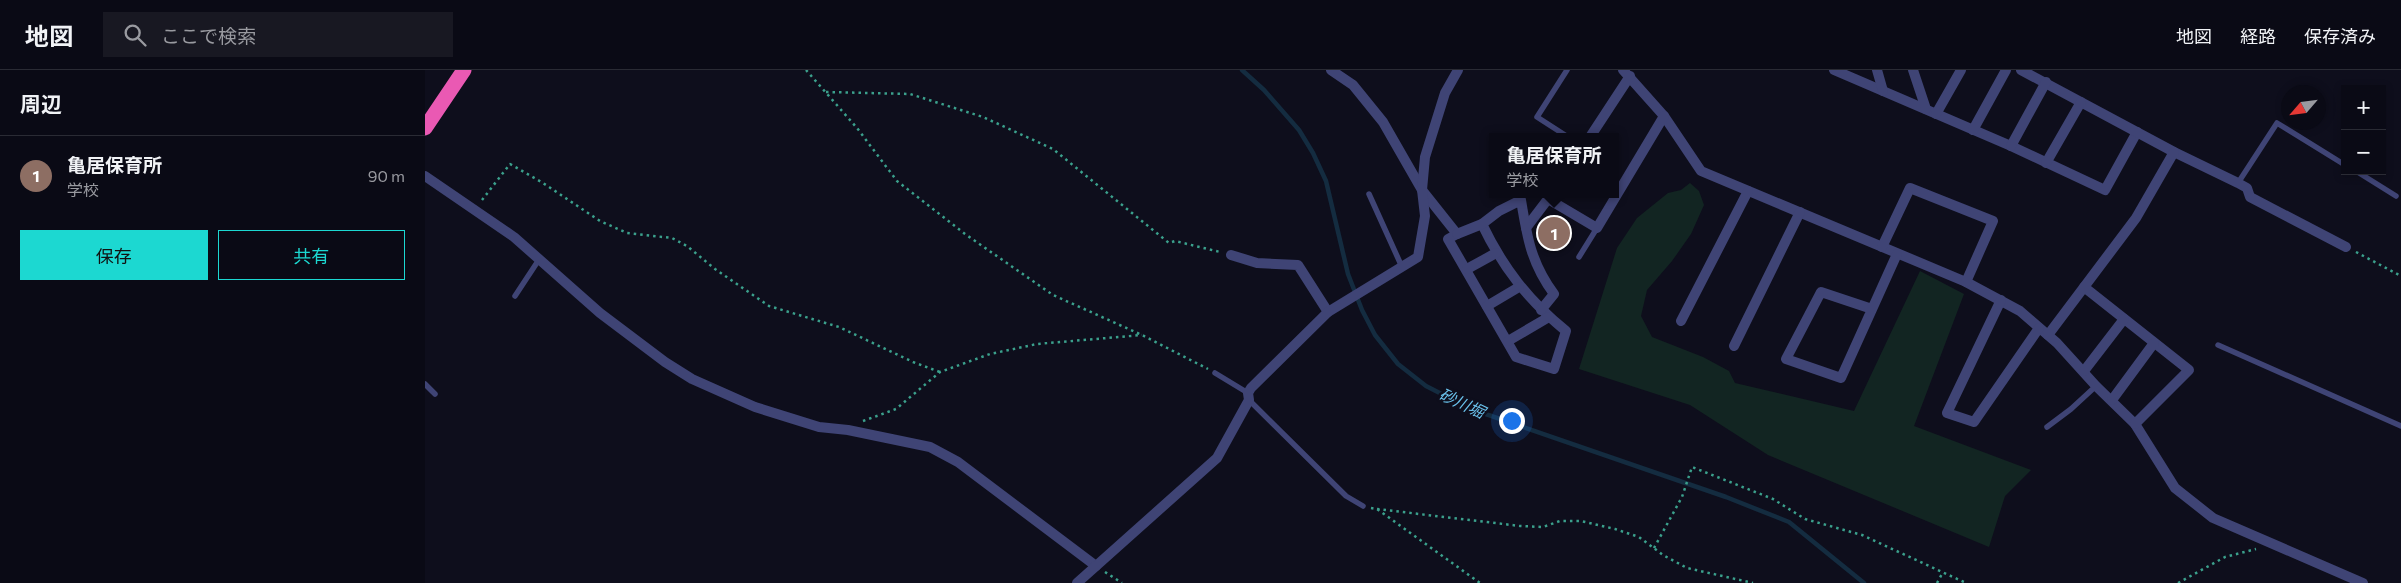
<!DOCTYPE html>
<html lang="ja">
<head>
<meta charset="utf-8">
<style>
	body { margin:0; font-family:Commissioner,"Noto Sans JP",sans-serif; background:#181822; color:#f1f3f6 }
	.controls { position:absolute; right:15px; top:15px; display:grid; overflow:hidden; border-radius:0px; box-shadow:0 2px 8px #0003 }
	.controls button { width:45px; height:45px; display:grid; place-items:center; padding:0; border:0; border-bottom:1px solid #2a2b34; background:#0a0a15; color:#f1f3f6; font:25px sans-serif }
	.compass { position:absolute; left:1856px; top:15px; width:45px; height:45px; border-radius:50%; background:#0a0a15; box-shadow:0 2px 8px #0003; rotate:242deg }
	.you { position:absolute; left:1086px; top:350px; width:18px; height:18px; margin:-12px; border:4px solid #fff; border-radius:50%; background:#1a73e8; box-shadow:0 0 0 8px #1a73e833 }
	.badge { display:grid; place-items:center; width:32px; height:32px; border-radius:50%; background:#1cd8d1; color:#fff; font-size:16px; font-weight:700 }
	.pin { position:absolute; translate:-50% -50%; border:2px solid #fff; box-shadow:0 1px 5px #0006 }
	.popup { position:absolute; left:1064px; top:63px; width:130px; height:65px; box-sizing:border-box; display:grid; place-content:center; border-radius:0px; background:#0a0a15; filter:drop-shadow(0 1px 4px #0005); font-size:16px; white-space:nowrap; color:#999aa0 }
	.popup b { font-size:19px; color:#f1f3f6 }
	.popup::after { content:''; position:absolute; left:50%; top:100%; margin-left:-10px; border:10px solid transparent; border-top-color:#0a0a15 }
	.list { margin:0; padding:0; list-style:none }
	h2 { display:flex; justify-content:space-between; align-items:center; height:65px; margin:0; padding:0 20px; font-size:21px }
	h2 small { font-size:16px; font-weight:400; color:#999aa0 }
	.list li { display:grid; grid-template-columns:32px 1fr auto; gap:15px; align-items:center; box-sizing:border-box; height:80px; padding:0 20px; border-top:1px solid #2a2b34 }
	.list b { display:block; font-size:19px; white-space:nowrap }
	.list p { margin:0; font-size:16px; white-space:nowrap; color:#999aa0 }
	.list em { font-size:16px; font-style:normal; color:#999aa0 }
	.actions { display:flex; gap:10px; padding:15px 20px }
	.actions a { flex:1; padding:11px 0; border:1px solid #1cd8d1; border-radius:0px; text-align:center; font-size:18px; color:#1cd8d1 }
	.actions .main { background:#1cd8d1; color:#111 }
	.icon { flex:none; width:28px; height:28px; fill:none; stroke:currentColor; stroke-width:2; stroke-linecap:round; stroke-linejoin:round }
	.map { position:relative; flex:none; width:1976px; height:513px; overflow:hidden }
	header { display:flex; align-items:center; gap:30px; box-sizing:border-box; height:70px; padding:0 25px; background:#0a0a15; border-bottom:1px solid #2a2b34 }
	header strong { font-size:24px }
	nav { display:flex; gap:28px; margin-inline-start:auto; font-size:18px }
	.search { width:350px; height:45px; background:#181822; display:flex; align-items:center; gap:12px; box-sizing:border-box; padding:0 18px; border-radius:0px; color:#999aa0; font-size:19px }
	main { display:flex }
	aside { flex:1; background:#0a0a15 }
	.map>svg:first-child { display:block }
	.green { fill:#122522 }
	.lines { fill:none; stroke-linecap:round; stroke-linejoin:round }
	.stream { stroke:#142c40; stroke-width:4.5 }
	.path { stroke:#3ba08c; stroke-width:2.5; stroke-dasharray:2.5 4; stroke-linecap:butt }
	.lane { stroke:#3f4475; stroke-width:5.5 }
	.street { stroke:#3f4475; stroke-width:10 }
	.highway { stroke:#ea59b3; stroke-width:15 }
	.labels { text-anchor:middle; stroke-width:5; stroke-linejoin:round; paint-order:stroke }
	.water-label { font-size:16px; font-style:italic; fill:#6ac2ec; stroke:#0e0e1c }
</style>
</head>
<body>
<header>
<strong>地図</strong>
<div class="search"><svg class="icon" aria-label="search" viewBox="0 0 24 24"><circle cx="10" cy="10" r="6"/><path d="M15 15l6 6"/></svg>ここで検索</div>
<nav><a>地図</a><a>経路</a><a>保存済み</a></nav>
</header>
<main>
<aside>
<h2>周辺<small></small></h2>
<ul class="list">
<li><span class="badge" style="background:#8d6e63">1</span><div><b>亀居保育所</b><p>学校</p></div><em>90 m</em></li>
</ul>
<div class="actions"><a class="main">保存</a><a>共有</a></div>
</aside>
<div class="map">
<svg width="1976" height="513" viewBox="0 0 1976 513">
	<rect width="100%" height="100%" fill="#0e0e1c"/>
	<!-- green -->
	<polygon class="green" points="1265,113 1274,121 1279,135 1266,164 1247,191 1222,220 1216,246 1227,267 1278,287 1304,301 1310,313 1429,341 1495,201 1539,224 1489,356 1606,400 1580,426 1564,477 1343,385 1265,335 1154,299 1192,178 1212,148 1243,123 1256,120"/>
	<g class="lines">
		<!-- stream -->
		<polyline class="stream" points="817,0 839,20 874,60 888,83 901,111 923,204 937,240 950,265 973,294 1001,316 1046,339 1301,427 1364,452 1439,513"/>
		<!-- path -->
		<g class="path">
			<polyline points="381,0 432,58 472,111 540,164 628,225 717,265 783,299"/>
			<polyline points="401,22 485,24 558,47 628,79 744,173 750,171 795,182"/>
			<polyline points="57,130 85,94 118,113 175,151 202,163 247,168 262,176 290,199 344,236 414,257 488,292 515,302"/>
			<polyline points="1931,182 1976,206"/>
			<polyline points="438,351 471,339 515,302 565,284 612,274 717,265"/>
			<polyline points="946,438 952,439 1055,513"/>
			<polyline points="952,439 1095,456 1118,457 1135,451 1156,451 1190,459 1214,467 1238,485 1262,498 1328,513"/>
			<polyline points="1229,478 1257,427 1267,397 1348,429 1380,449 1437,465 1541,513"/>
			<polyline points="680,502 697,513"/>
			<polyline points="1512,513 1518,502"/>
			<polyline points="1753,513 1800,487 1831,479"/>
		</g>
		<!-- lane -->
		<g class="lane">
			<polyline points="1142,0 1112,47 1143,67"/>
			<polyline points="1931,101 1971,126"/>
			<polyline points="1813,113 1852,53 1920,95"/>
			<polyline points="944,124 977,197"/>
			<polyline points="1154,187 1172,158"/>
			<polyline points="90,226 115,188"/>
			<polyline points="1793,275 1976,356"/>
			<polyline points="790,303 823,323"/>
			<polyline points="0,314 10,324"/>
			<polyline points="824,330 921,426 938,436"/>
			<polyline points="1622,357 1646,339 1671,316"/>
		</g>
		<!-- street -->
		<g class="street">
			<path d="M906,0L928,15L958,52L997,120L1032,164L1023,169L1091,287L1129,299L1141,261C1104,231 1078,198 1057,154"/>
			<polyline points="1198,0 1239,46 1276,101 1541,212 1595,241 1632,273 1671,316 1710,354 1750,418 1788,448 1938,513"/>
			<polyline points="1409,0 1586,76 1680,120 1712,62"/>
			<polyline points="1452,0 1458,21"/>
			<polyline points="1488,0 1501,39"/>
			<polyline points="1596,0 1749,82 1813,113 1822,118 1825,127 1921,177"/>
			<polyline points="1511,44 1536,0"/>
			<polyline points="1548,60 1581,0"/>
			<polyline points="1165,67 1205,6"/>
			<polyline points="1586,76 1621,12"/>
			<polyline points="1621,93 1656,32"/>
			<polyline points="0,106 89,167 175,243 240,292 267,309 330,337 394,357 423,360 505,377 533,392 671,496"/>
			<polyline points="1123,129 1172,158 1239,46"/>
			<polyline points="1101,158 1126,125"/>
			<path d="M1032,164L1057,154L1074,141L1096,130C1102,167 1106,193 1129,224L1116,240"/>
			<polyline points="1457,177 1485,118 1568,151 1541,212"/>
			<polyline points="806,185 832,193 873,195 903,242"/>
			<polyline points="1042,199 1071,183"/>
			<polyline points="1659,217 1764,300 1710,354"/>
			<polyline points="1576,230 1522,343 1549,352 1614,258"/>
			<polyline points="1062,236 1094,217"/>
			<polyline points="1447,239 1396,222 1361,289 1416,308 1472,184"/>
			<polyline points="1256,251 1323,121"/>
			<polyline points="1623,265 1711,148 1749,82"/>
			<polyline points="1083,271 1124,247"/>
			<polyline points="1309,276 1375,142"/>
			<polyline points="1659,301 1699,249"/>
			<polyline points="1687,330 1729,273"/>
			<polyline points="652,513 792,388 824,330 823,323 826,318 903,242 993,187 1000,146 997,120 1000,87 1020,23 1033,0"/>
		</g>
		<!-- highway -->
		<polyline class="highway" points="0,58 39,0"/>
	</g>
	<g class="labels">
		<!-- water labels -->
		<g class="water-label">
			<text transform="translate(1037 333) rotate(25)" y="6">砂川堀</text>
		</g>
	</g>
</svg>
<div class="controls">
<button>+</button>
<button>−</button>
</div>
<svg class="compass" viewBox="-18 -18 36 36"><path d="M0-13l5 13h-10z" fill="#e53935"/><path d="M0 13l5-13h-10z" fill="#999aa0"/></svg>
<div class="you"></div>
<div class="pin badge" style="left:1129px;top:163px;background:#8d6e63">1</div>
<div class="popup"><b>亀居保育所</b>学校</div>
</div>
</main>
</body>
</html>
